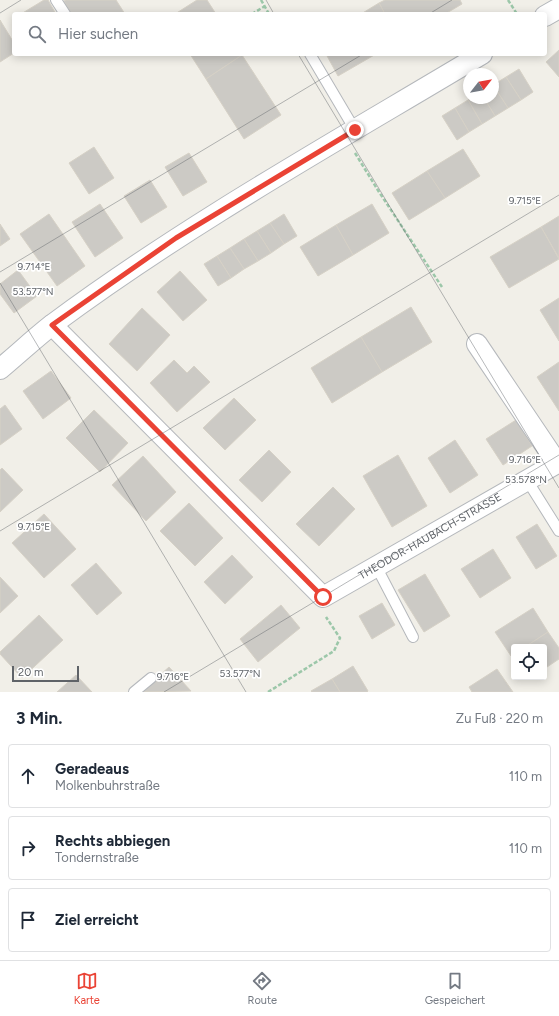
<!DOCTYPE html>
<html lang="de">
<head>
<meta charset="utf-8">
<style>
	body { margin:0; font-family:Figtree,sans-serif; background:#f6f6f7; color:#1f2937 }
	.controls { position:absolute; right:12px; bottom:12px; display:grid; overflow:hidden; border-radius:4px; box-shadow:0 2px 10px #0003 }
	.controls button { width:36px; height:36px; display:grid; place-items:center; padding:0; border:0; border-bottom:1px solid #e0e1e3; background:#fff; color:#1f2937; font:20px sans-serif }
	.compass { position:absolute; left:463px; top:68px; width:36px; height:36px; border-radius:50%; background:#fff; box-shadow:0 2px 10px #0003; rotate:59deg }
	.scale { position:absolute; left:12px; bottom:10px; width:67px; box-sizing:border-box; padding-left:4px; border:2px solid #5f6368; border-top:0; font-size:11px; line-height:14px; white-space:nowrap; color:#5f6368; -webkit-text-stroke:3px #fff; paint-order:stroke }
	.stop { position:absolute; width:12px; height:12px; margin:-9px; border:3px solid #ea4335; border-radius:50%; background:#fff }
	.stop.end { background:#ea4335; border-color:#fff; box-shadow:0 1px 4px #0008 }
	.list { margin:0; padding:0; list-style:none }
	h2 { display:flex; justify-content:space-between; align-items:center; height:52px; margin:0; padding:0 16px; font-size:17px }
	h2 small { font-size:13px; font-weight:400; color:#747a83 }
	.list li { display:grid; grid-template-columns:26px 1fr auto; gap:12px; align-items:center; box-sizing:border-box; height:64px; margin:0 8px 8px; padding:0 8px; border:1px solid #e0e1e3; border-radius:4px }
	.list b { display:block; font-size:15px; white-space:nowrap }
	.list p { margin:0; font-size:13px; white-space:nowrap; color:#747a83 }
	.list em { font-size:13px; font-style:normal; color:#747a83 }
	.icon { flex:none; width:22px; height:22px; fill:none; stroke:currentColor; stroke-width:2; stroke-linecap:round; stroke-linejoin:round }
	.map { position:relative; flex:none; width:559px; height:692px; overflow:hidden }
	.search { position:absolute; background:#fff; box-shadow:0 2px 10px #0003; left:12px; right:12px; top:12px; height:44px; display:flex; align-items:center; gap:10px; box-sizing:border-box; padding:0 14px; border-radius:4px; color:#747a83; font-size:15px }
	.sheet { height:268px; background:#fff }
	nav { display:flex; justify-content:space-around; align-items:center; box-sizing:border-box; height:56px; border-top:1px solid #e0e1e3; background:#fff; font-size:11px; color:#747a83 }
	nav a { display:grid; justify-items:center; gap:2px }
	nav .on { color:#ea4335 }
	.map>svg:first-child { display:block }
	.building { fill:#cccac5; stroke:#d6d1c6 }
	.lines { fill:none; stroke-linecap:round; stroke-linejoin:round }
	.lane-casing { stroke:#b5b8bc; stroke-width:12 }
	.street-casing { stroke:#b5b8bc; stroke-width:22 }
	.path { stroke:#9cc7a9; stroke-width:2.5; stroke-dasharray:4 2; stroke-linecap:butt }
	.lane { stroke:#fff; stroke-width:10 }
	.street { stroke:#fff; stroke-width:20 }
	.route { stroke:#ea4335; stroke-width:5 }
	.ticks { fill:none; stroke:#5f6368; stroke-width:1; stroke-opacity:0.45 }
	.labels { text-anchor:middle; stroke-width:3.5; stroke-linejoin:round; paint-order:stroke }
	.street-label { font-size:11px; fill:#5f6368; stroke:#fff }
	.ticks-label { font-size:10px; text-anchor:middle; fill:#5f6368; stroke:#fff; stroke-width:3.5; stroke-linejoin:round; paint-order:stroke }
</style>
</head>
<body>
<div class="map">
<svg width="559" height="692" viewBox="0 0 559 692">
	<rect width="100%" height="100%" fill="#f1efe8"/>
	<!-- building -->
	<g class="building">
		<polygon points="44,0 48,0 56,14 21,14"/>
		<polygon points="66,0 116,0 125,14 71,14 64,1"/>
		<polygon points="197,0 207,0 216,14 175,14"/>
		<polygon points="385,0 460,0 462,4 445,14 385,14 379,3"/>
		<polygon points="379,3 385,14 361,14"/>
		<polygon points="0,20 14,43 14,53 0,62"/>
		<polygon points="559,50 559,77 546,62"/>
		<polygon points="190,54 242,54 242,55 206,79"/>
		<polygon points="326,54 376,54 338,76"/>
		<polygon points="242,55 281,115 244,139 206,79"/>
		<polygon points="519,69 533,92 521,100 506,77"/>
		<polygon points="506,77 521,100 508,108 493,85"/>
		<polygon points="493,85 508,108 495,116 484,98 493,98"/>
		<polygon points="471,98 484,98 495,116 482,124 468,100"/>
		<polygon points="468,100 482,124 469,132 455,108"/>
		<polygon points="455,108 469,132 457,140 442,116"/>
		<polygon points="94,147 114,178 89,194 69,163"/>
		<polygon points="463,149 480,176 445,198 427,171"/>
		<polygon points="189,153 207,182 183,196 165,167"/>
		<polygon points="427,171 445,198 409,220 392,193"/>
		<polygon points="150,180 167,207 141,223 124,196"/>
		<polygon points="100,204 123,238 95,257 72,222"/>
		<polygon points="372,204 389,233 353,255 336,225"/>
		<polygon points="49,214 85,266 57,286 20,234"/>
		<polygon points="284,214 297,236 284,244 270,223"/>
		<polygon points="559,216 559,258 541,227"/>
		<polygon points="270,223 284,244 271,253 257,231"/>
		<polygon points="0,224 10,239 0,246"/>
		<polygon points="336,225 353,255 318,276 300,247"/>
		<polygon points="541,227 559,259 509,288 490,257"/>
		<polygon points="257,231 271,253 258,261 244,239"/>
		<polygon points="244,239 258,261 244,269 230,248"/>
		<polygon points="230,248 244,269 231,278 217,256"/>
		<polygon points="217,256 231,278 218,286 204,264"/>
		<polygon points="18,270 37,296 14,313 0,294 0,284"/>
		<polygon points="180,271 207,300 183,321 157,292"/>
		<polygon points="559,298 559,341 540,310"/>
		<polygon points="411,307 432,342 382,372 361,337"/>
		<polygon points="142,308 170,335 137,371 109,344"/>
		<polygon points="361,337 382,372 332,403 311,368"/>
		<polygon points="174,360 187,373 194,366 210,382 177,412 150,383"/>
		<polygon points="559,362 559,411 537,377"/>
		<polygon points="51,371 71,398 43,419 23,391"/>
		<polygon points="234,398 256,420 225,450 203,428"/>
		<polygon points="5,405 22,429 0,445 0,409"/>
		<polygon points="94,410 128,443 100,472 66,438"/>
		<polygon points="516,420 532,446 503,465 486,439"/>
		<polygon points="455,440 478,475 450,493 428,458"/>
		<polygon points="269,450 291,472 262,502 239,480"/>
		<polygon points="398,455 427,506 392,527 363,476"/>
		<polygon points="143,456 176,492 146,521 112,485"/>
		<polygon points="2,468 23,490 0,512 0,470"/>
		<polygon points="333,487 355,509 319,546 296,524"/>
		<polygon points="189,503 223,538 195,566 160,531"/>
		<polygon points="44,514 76,549 44,578 12,543"/>
		<polygon points="537,524 557,556 536,569 516,537"/>
		<polygon points="493,549 511,578 480,598 461,569"/>
		<polygon points="232,555 253,577 225,604 204,582"/>
		<polygon points="96,563 122,593 97,615 71,585"/>
		<polygon points="425,574 450,616 424,632 398,590"/>
		<polygon points="0,577 18,596 0,613"/>
		<polygon points="382,603 395,625 372,639 359,616"/>
		<polygon points="281,605 300,628 258,662 240,639"/>
		<polygon points="533,608 548,632 525,647 514,647 514,654 511,656 495,632"/>
		<polygon points="39,615 63,640 22,678 0,654 0,652"/>
		<polygon points="548,632 559,648 559,659 544,669 544,647 525,647"/>
		<polygon points="353,666 368,691 367,692 340,692 332,679"/>
		<polygon points="169,667 191,691 141,692"/>
		<polygon points="497,669 513,692 472,692 469,687"/>
		<polygon points="76,675 92,692 57,692"/>
		<polygon points="332,679 340,692 312,692 311,691"/>
	</g>
	<g class="lines">
		<!-- lane casing -->
		<g class="lane-casing">
			<g id="lane">
				<polyline points="56,0 65,14"/>
				<polyline points="310,54 355,130"/>
				<polyline points="527,480 559,531"/>
				<polyline points="376,566 413,637"/>
				<polyline points="134,692 151,678"/>
			</g>
		</g>
		<!-- street casing -->
		<g class="street-casing">
			<g id="street">
				<polyline points="545,16 559,8"/>
				<path id="s1" d="M52,325L323,597L559,462"/>
				<polyline points="477,344 557,463"/>
				<path d="M0,369C18,354 35,338 53,324C189,223 337,141 482,54"/>
			</g>
		</g>
		<!-- path -->
		<g class="path">
			<polyline points="261,0 269,14"/>
			<polyline points="508,0 517,14"/>
			<polyline points="252,14 265,6"/>
			<polyline points="355,153 379,192 442,287"/>
			<polyline points="268,692 334,651 340,638 326,617"/>
		</g>
		<!-- lane -->
		<use href="#lane" class="lane"/>
		<!-- street -->
		<use href="#street" class="street"/>
	</g>
	<g class="lines">
		<!-- route -->
		<polyline class="route" points="323,597 52,325 176,238 355,130"/>
	</g>
	<!-- ticks -->
	<path class="ticks" d="M266,0L274,14M0,13L21,0M429,14L452,0M298,54L559,488M0,272L363,54M0,283L246,692M0,531L559,195M164,692L559,455"/>
	<g class="labels">
		<!-- street labels -->
		<g class="street-label">
			<text dy="4" stroke="none"><textPath href="#s1" startOffset="507">THEODOR-HAUBACH-STRASSE</textPath></text>
		</g>
	</g>
	<g class="ticks-label">
		<text x="525" y="204">9.715°E</text>
		<text x="34" y="270">9.714°E</text>
		<text x="33" y="295">53.577°N</text>
		<text x="525" y="463">9.716°E</text>
		<text x="526" y="483">53.578°N</text>
		<text x="34" y="530">9.715°E</text>
		<text x="240" y="677">53.577°N</text>
		<text x="173" y="680">9.716°E</text>
	</g>
</svg>
<div class="controls">
<button><svg class="icon" aria-label="locate" viewBox="0 0 24 24"><circle cx="12" cy="12" r="6"/><path d="M12 2v4M12 18v4M2 12h4M18 12h4"/></svg></button>
</div>
<svg class="compass" viewBox="-18 -18 36 36"><path d="M0-13l5 13h-10z" fill="#e53935"/><path d="M0 13l5-13h-10z" fill="#747a83"/></svg>
<div class="scale">20 m</div>
<div class="stop" style="left:323px;top:597px"></div>
<div class="stop end" style="left:355px;top:130px"></div>
<div class="search"><svg class="icon" aria-label="search" viewBox="0 0 24 24"><circle cx="10" cy="10" r="6"/><path d="M15 15l6 6"/></svg>Hier suchen</div>
</div>
<section class="sheet">
<h2>3 Min.<small>Zu Fuß · 220 m</small></h2>
<ul class="list">
<li><svg class="icon" aria-label="ahead" viewBox="0 0 24 24"><path d="M12 20V5M6 11l6-6 6 6"/></svg><div><b>Geradeaus</b><p>Molkenbuhrstraße</p></div><em>110 m</em></li>
<li><svg class="icon" aria-label="right" viewBox="0 0 24 24"><path d="M7 20v-9h11M14 6l5 5-5 5"/></svg><div><b>Rechts abbiegen</b><p>Tondernstraße</p></div><em>110 m</em></li>
<li><svg class="icon" aria-label="arrive" viewBox="0 0 24 24"><path d="M6 21V4h12l-3 4 3 4H6"/></svg><div><b>Ziel erreicht</b></div></li>
</ul>
</section>
<nav>
<a class="on"><svg class="icon" aria-label="map" viewBox="0 0 24 24"><path d="M3 6l6-2 6 2 6-2v14l-6 2-6-2-6 2zM9 4v14M15 6v14"/></svg>Karte</a>
<a><svg class="icon" aria-label="directions" viewBox="0 0 24 24"><path d="M12 3l9 9-9 9-9-9zM9 14v-3h6M13 9l2 2-2 2"/></svg>Route</a>
<a><svg class="icon" aria-label="saved" viewBox="0 0 24 24"><path d="M7 4h10v16l-5-4-5 4z"/></svg>Gespeichert</a>
</nav>
</body>
</html>
